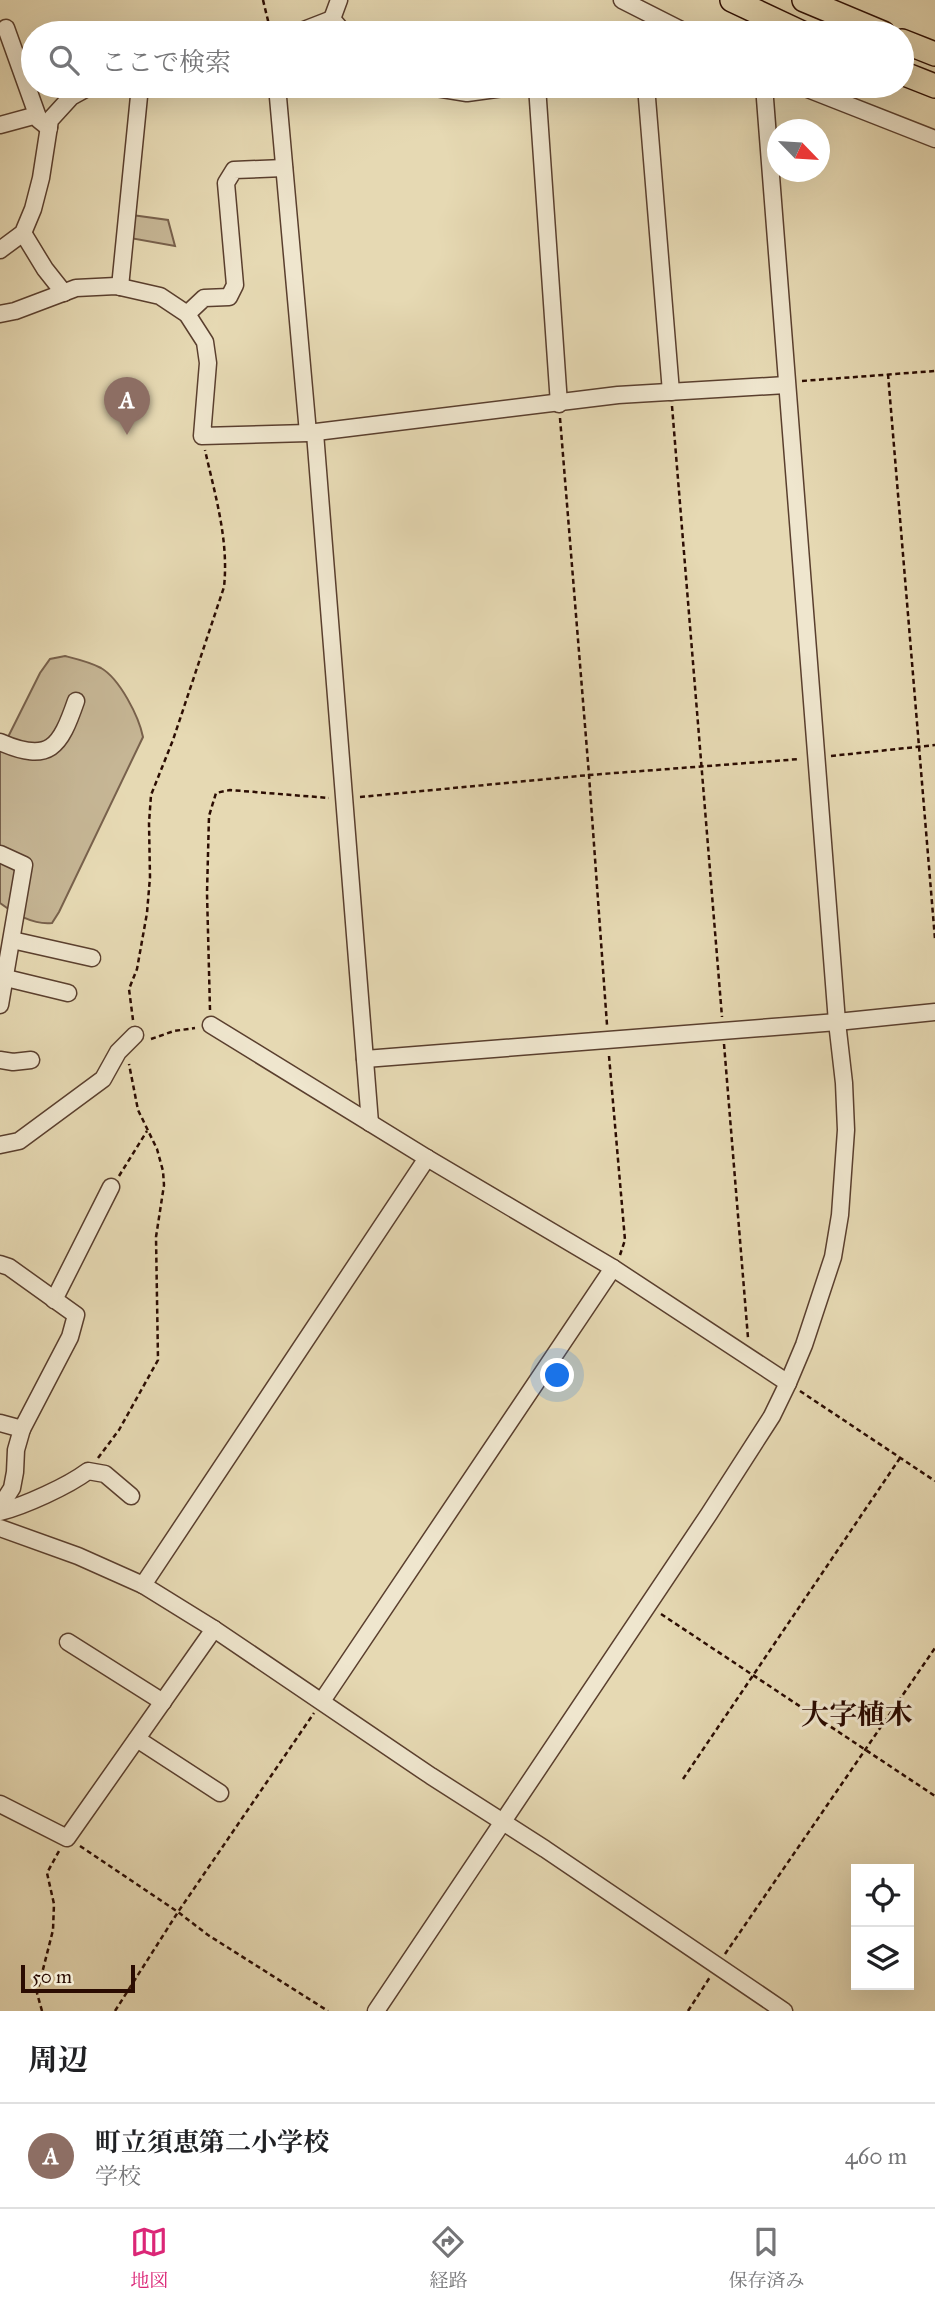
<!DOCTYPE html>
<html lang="ja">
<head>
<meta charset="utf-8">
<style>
	body { margin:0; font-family:"IM FELL Great Primer","Noto Serif JP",serif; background:#f6f6f6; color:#202124 }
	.controls { position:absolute; right:21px; bottom:21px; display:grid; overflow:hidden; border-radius:0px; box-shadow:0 7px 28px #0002 }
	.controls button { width:63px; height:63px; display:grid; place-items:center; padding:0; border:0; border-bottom:2px solid #e0e0e0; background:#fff; color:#202124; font:35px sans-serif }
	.compass { position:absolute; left:767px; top:119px; width:63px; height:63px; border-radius:50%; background:#fff; box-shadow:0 7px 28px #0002; rotate:115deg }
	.scale { position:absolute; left:21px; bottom:18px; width:114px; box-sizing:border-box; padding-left:7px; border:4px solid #2b0c02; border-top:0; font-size:19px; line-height:24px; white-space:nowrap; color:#2b0c02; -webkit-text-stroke:5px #efe6ce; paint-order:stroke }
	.you { position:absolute; left:558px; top:1376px; width:24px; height:24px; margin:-18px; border:5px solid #fff; border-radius:50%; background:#1a73e8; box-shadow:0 0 0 10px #1a73e833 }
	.badge { display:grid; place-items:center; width:46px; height:46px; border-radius:50%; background:#db2777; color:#fff; font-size:23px; font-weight:700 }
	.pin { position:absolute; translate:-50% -58px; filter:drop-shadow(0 2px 4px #0008) }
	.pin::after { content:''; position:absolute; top:37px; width:24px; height:21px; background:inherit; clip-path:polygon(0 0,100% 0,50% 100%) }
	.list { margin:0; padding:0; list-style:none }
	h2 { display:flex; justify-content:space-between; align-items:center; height:91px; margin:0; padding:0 28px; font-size:30px }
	h2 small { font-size:23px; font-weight:400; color:#757577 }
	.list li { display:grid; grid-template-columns:46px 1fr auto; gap:21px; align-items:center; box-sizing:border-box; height:105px; padding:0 28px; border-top:2px solid #e0e0e0 }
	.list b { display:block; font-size:26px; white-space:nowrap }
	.list p { margin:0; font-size:23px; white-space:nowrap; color:#757577 }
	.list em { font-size:23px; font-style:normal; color:#757577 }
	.icon { flex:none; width:38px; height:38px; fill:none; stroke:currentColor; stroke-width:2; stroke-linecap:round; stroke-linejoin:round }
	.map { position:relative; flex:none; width:935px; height:2011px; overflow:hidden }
	.search { position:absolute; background:#fff; box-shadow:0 7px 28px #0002; left:21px; right:21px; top:21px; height:77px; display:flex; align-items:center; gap:18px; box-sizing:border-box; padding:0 24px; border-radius:38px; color:#757577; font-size:26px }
	.sheet { height:196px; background:#fff }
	nav { display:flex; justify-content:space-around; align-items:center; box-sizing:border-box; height:98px; border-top:2px solid #e0e0e0; background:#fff; font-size:19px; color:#757577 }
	nav a { display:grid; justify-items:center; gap:4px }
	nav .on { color:#db2777 }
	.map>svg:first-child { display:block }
	.green { fill:#c6b695; stroke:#78614c; stroke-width:2 }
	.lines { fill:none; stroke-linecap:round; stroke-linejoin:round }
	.minor-tunnel { stroke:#caba98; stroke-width:16; stroke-dasharray:16 8; stroke-linecap:butt }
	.minor-casing { stroke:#5a3f2e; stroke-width:19 }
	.highway-casing { stroke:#2b0c02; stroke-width:26 }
	.path { stroke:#2b0c02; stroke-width:2.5; stroke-dasharray:5 3.5; stroke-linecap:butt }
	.minor { stroke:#efe6ce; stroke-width:16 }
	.highway { stroke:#e6d9b3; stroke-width:23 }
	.labels { text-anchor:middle; stroke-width:6; stroke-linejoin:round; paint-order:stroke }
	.quarter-label { font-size:28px; font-weight:bold; fill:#2b0c02; stroke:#efe6ce }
</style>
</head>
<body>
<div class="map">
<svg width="935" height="2011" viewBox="0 0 935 2011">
	<rect width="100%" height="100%" fill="#e6d9b3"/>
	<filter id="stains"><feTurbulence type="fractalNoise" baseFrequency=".00286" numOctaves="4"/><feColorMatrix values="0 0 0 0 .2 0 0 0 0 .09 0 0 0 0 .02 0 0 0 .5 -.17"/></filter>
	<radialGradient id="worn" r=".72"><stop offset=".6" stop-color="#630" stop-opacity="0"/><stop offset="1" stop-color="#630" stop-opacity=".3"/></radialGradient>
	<!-- green -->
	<g class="green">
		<polygon points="132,215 168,220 175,246 130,238"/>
		<path d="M65,656C77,659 90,662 101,668C120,679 139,717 143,737L59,912L52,923C33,925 15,914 0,903V753L40,673L50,659Z"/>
	</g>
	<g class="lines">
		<!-- minor-tunnel -->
		<polyline class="minor-tunnel" points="756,6 759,33"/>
		<!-- minor casing -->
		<g class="minor-casing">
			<g id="minor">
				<polyline points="622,0 687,33"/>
				<polyline points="332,19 339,0"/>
				<polyline points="332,19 344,33"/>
				<polyline points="6,28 39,120 49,128"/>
				<polyline points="296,33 332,19"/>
				<polyline points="277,86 308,433"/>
				<polyline points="424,86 467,93 519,86"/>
				<polyline points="537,86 559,404"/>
				<polyline points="646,86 671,392"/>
				<polyline points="800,86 935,139"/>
				<polyline points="0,125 37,115"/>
				<polyline points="23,233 45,269 64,293"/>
				<polyline points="0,250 23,233 33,209 41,178 50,120 71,97 91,86"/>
				<polyline points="120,287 140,86"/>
				<polyline points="0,314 15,311 76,288 116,286 160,296 187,314 205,342 208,363 202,436 308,433 618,395 786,385"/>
				<polyline points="187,314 204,298 229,297 235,285 226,183 234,170 284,168"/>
				<polyline points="315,433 370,1123"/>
				<path d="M0,742C50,764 60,747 76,701"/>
				<polyline points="0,854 24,865 0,1005"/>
				<polyline points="12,940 92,958"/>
				<polyline points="6,978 68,993"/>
				<polyline points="211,1025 427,1158 613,1268 788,1383"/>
				<polyline points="365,1059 837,1022 935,1012"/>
				<polyline points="0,1060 13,1062 31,1060"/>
				<polyline points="0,1145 19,1141 103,1079 118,1052 135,1035"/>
				<polyline points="0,1264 9,1267 76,1315 70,1337 22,1429"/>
				<polyline points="54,1300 111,1187"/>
				<polyline points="0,1423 22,1429 16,1450 15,1472 12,1488 0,1507"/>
				<path d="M0,1512C24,1506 68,1486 88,1471L105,1474L131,1496"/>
				<polyline points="0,1528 78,1556 143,1585 214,1629 431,1776 545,1849 784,2011"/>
				<polyline points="143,1585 427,1158"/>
				<polyline points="68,1642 163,1702"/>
				<polyline points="322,1701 613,1268"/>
				<polyline points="137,1739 220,1793"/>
				<polyline points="0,1804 67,1838 214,1629"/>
				<polyline points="376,2011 709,1514 772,1416 788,1383 804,1345 833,1257 840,1215 846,1130 844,1083 837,1022 764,86"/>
			</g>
		</g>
		<!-- highway casing -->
		<g class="highway-casing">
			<g id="highway">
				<polyline points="732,0 802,33"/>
				<polyline points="804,0 883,33"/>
				<polyline points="902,41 935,54"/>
				<polyline points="902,73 935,86"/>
			</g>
		</g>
		<!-- path -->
		<g class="path">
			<polyline points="263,0 271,33"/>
			<polyline points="888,374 935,939"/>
			<polyline points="802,381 935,371"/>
			<polyline points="672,406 722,1017"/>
			<polyline points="560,418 589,775 607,1025"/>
			<polyline points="831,756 935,745"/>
			<polyline points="360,797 589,775 800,759"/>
			<polyline points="210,1010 207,893 209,816 216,793 230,790 329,798"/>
			<path d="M133,1020L129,989L137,969L147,913L150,877L149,823L151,795L173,740L224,587C229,540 215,495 205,450"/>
			<polyline points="151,1039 174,1031 195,1028"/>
			<polyline points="724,1044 748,1338"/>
			<polyline points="609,1056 625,1240 620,1255"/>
			<polyline points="119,1176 147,1131"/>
			<polyline points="800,1391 935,1481"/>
			<polyline points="98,1458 119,1430 158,1360 156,1237 164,1185 163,1171 157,1149 138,1110 129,1064"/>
			<polyline points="661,1614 935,1796"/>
			<polyline points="683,1779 900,1458"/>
			<polyline points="80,1846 178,1912 208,1935 328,2011"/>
			<polyline points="725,1954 935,1648"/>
			<polyline points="42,2011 37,1993 53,1930 54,1904 47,1873 59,1851"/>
			<polyline points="115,2011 178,1912 314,1713"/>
			<polyline points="688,2011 710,1977"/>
		</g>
		<!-- minor -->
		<use href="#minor" class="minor"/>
		<!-- highway -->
		<use href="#highway" class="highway"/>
	</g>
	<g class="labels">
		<!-- quarter labels -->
		<g class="quarter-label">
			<text x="857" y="1724">大字植木</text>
		</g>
	</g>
	<rect width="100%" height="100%" filter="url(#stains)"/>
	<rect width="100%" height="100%" fill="url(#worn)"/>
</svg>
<div class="controls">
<button><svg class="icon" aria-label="locate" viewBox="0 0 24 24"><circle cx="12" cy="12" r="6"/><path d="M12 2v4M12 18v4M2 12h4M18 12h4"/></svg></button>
<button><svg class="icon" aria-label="layers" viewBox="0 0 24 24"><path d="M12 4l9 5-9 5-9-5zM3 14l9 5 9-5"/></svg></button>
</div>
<svg class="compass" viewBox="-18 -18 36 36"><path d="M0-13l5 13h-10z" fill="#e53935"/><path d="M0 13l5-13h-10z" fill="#757577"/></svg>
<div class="scale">50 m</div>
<div class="you"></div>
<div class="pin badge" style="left:127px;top:435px;background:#8d6e63">A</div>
<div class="search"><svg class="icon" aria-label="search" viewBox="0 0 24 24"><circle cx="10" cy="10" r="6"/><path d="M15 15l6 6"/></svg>ここで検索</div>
</div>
<section class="sheet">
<h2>周辺<small></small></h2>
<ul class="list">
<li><span class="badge" style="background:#8d6e63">A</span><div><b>町立須恵第二小学校</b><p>学校</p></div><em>460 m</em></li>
</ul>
</section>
<nav>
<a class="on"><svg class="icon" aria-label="map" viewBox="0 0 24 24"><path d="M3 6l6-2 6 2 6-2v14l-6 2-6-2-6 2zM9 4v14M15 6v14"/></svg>地図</a>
<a><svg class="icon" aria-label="directions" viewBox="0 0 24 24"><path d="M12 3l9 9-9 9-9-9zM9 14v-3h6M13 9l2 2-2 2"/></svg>経路</a>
<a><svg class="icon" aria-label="saved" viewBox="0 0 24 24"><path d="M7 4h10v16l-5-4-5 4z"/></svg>保存済み</a>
</nav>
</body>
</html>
